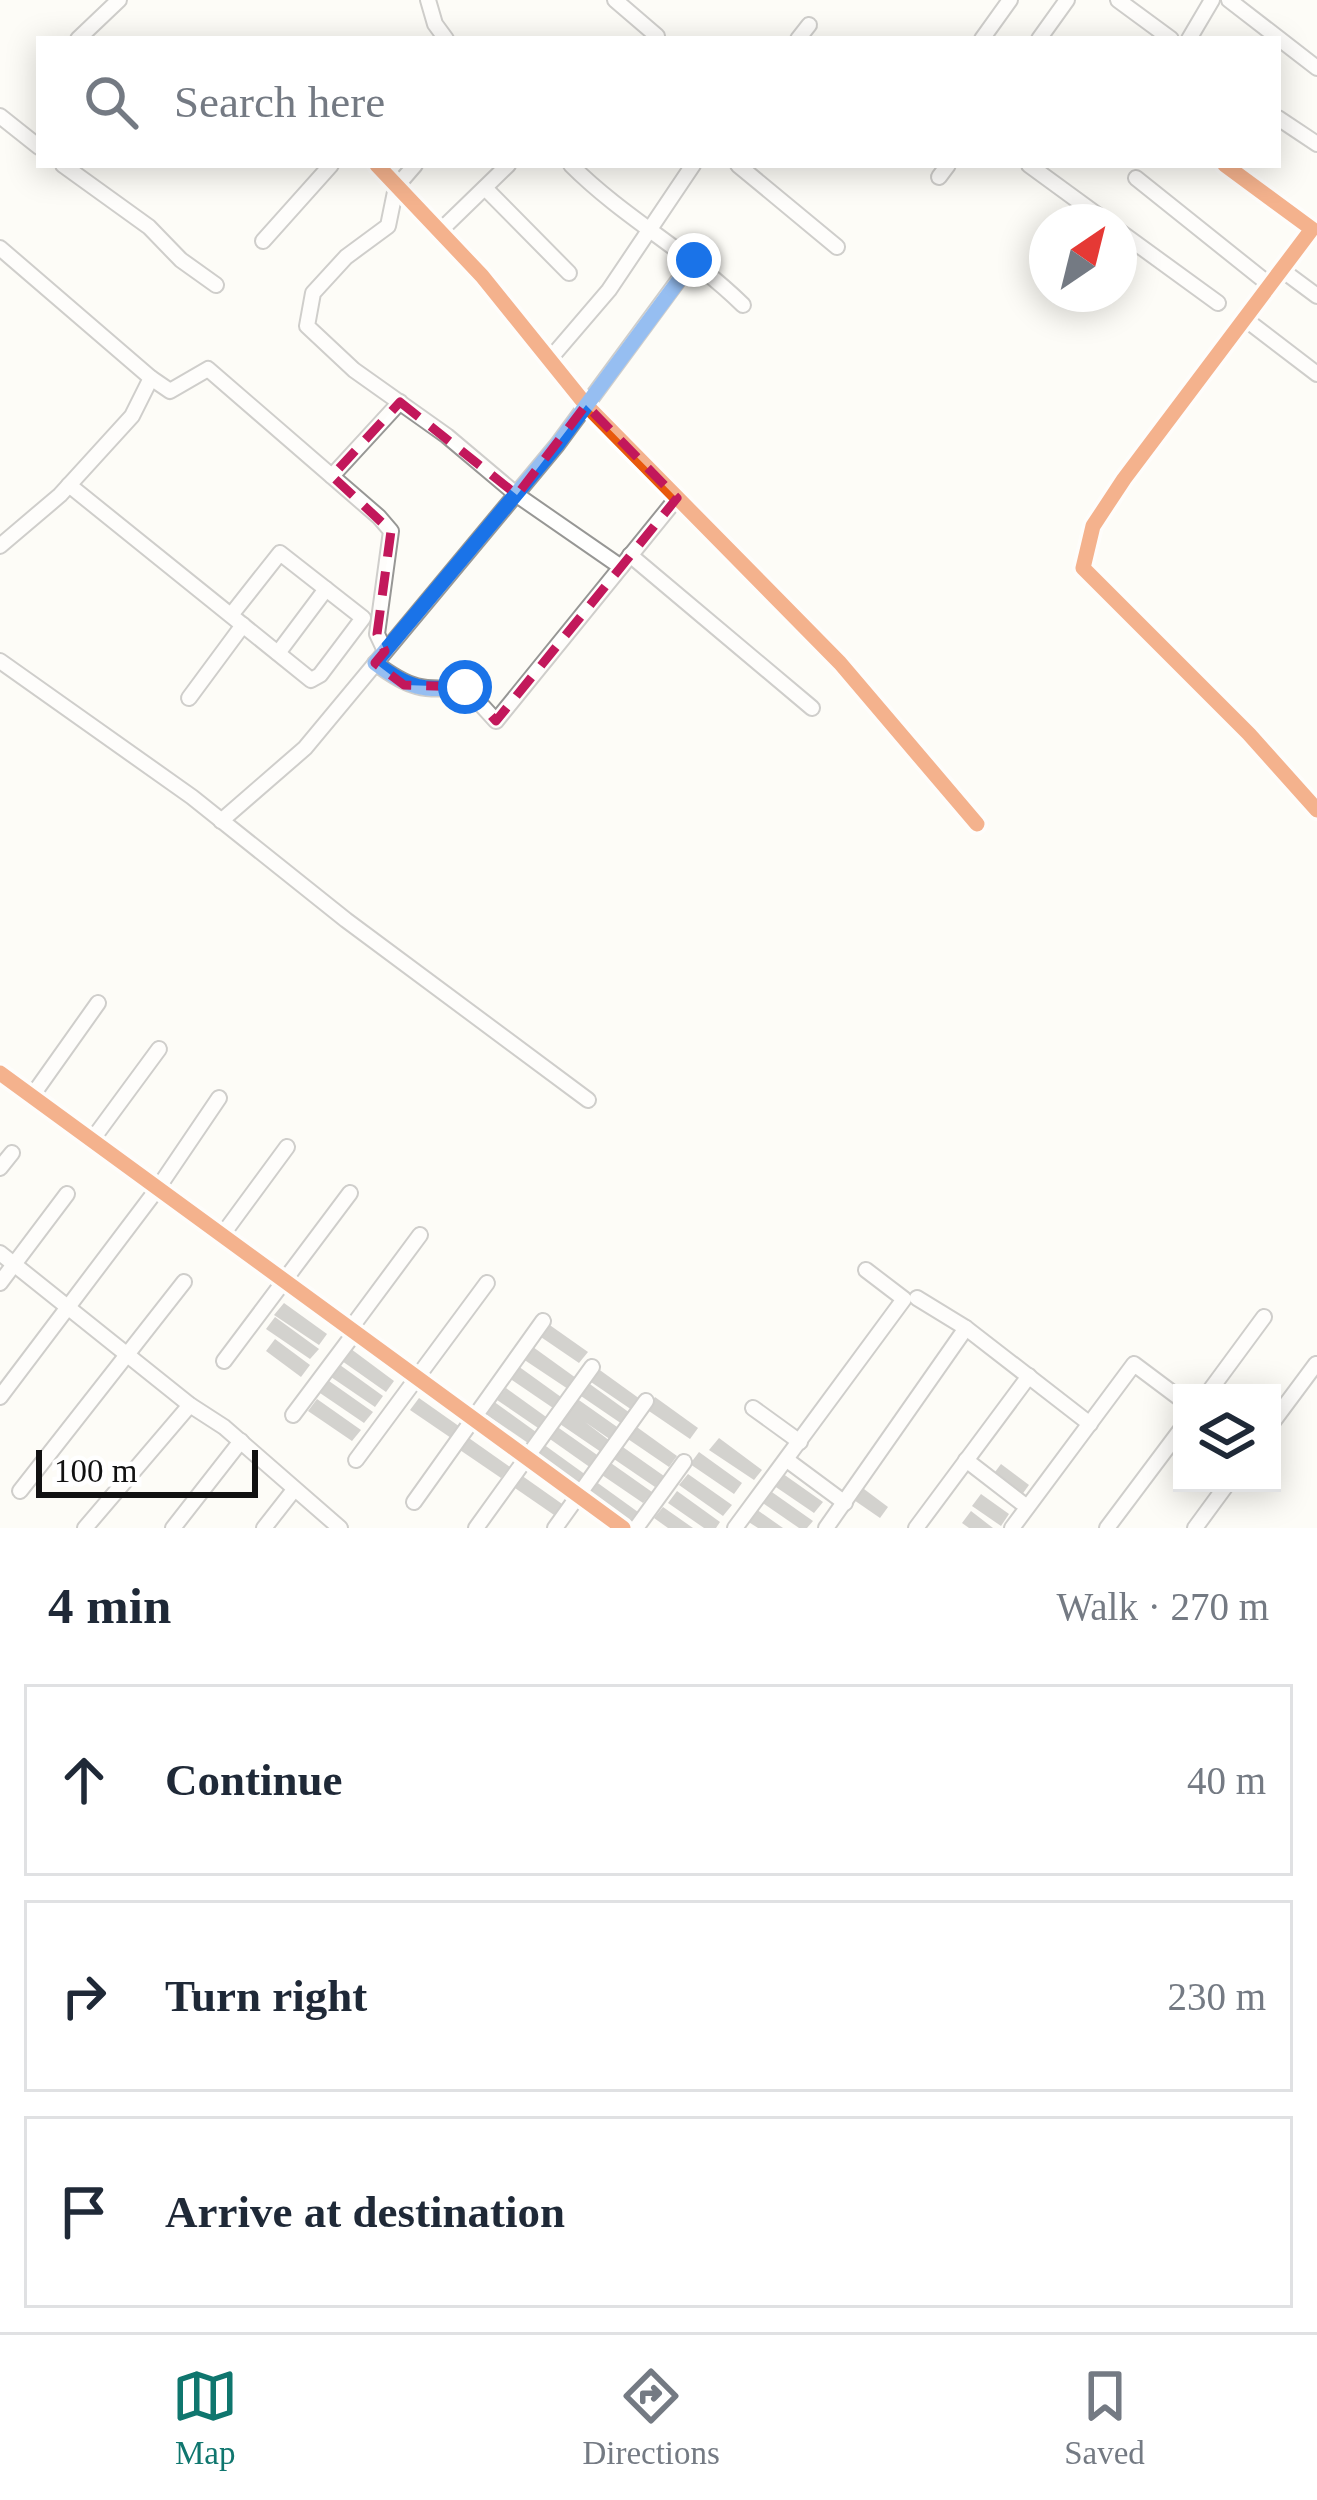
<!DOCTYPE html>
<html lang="en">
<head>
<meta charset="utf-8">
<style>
	body { margin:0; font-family:Georgia,serif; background:#f2f2f3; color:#1f2937 }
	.controls { position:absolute; right:36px; bottom:36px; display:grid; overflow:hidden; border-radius:0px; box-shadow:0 6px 30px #0003 }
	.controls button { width:108px; height:108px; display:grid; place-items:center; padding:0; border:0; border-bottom:3px solid #e0e1e3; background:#fff; color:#1f2937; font:60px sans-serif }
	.compass { position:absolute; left:1029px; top:204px; width:108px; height:108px; border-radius:50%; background:#fff; box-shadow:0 6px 30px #0003; rotate:35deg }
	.scale { position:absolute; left:36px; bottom:30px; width:222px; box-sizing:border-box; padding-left:12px; border:6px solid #111; border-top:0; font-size:33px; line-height:42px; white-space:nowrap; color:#111; -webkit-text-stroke:9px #fff; paint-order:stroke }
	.stop { position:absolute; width:36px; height:36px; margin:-27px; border:9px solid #1a73e8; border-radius:50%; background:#fff }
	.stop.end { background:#1a73e8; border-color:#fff; box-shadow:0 3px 12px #0008 }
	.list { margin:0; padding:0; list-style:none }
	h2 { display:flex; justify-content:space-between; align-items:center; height:156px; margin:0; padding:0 48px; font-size:51px }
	h2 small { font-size:39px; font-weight:400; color:#747a83 }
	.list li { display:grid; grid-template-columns:78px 1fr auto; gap:36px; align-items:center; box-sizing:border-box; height:192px; margin:0 24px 24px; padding:0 24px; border:3px solid #e0e1e3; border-radius:0px }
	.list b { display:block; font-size:45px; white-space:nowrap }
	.list em { font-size:39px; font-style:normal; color:#747a83 }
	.icon { flex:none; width:66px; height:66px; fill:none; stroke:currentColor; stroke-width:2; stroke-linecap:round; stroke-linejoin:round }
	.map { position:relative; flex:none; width:1317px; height:1528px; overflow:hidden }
	.search { position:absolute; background:#fff; box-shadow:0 6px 30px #0003; left:36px; right:36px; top:36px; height:132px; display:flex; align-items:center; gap:30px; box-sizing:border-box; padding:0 42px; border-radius:0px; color:#747a83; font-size:45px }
	.sheet { height:804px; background:#fff }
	nav { display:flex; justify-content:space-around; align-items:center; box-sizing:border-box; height:168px; border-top:3px solid #e0e1e3; background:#fff; font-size:33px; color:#747a83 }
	nav a { display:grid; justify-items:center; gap:6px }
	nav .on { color:#0f766e }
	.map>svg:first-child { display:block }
	.building { fill:#a19f9c }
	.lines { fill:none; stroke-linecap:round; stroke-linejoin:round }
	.minor-casing { stroke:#979795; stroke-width:18 }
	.minor { stroke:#fffffe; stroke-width:14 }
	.cycleway-casing { stroke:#fff; stroke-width:22 }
	.cycleway { stroke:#e8590c; stroke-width:15 }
	.route { stroke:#1a73e8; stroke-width:15 }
	.marked { fill:none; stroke:#c2185b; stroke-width:9; stroke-dasharray:24 15; stroke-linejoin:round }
</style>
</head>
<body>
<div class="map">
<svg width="1317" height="1528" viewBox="0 0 1317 1528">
	<rect width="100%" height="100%" fill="#fdfcf7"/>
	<!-- building -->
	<g class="building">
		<polygon points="284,1303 327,1334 319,1345 274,1315"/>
		<polygon points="275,1317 319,1349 310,1359 266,1329"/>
		<polygon points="544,1321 588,1352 579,1363 535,1333"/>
		<polygon points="275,1339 310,1365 301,1377 266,1351"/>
		<polygon points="533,1347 576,1378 568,1389 523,1359"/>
		<polygon points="351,1349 394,1381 386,1392 342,1361"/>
		<polygon points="340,1365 383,1396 375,1407 331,1377"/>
		<polygon points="518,1366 561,1397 553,1408 509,1378"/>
		<polygon points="597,1368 640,1399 632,1410 588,1380"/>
		<polygon points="329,1381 373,1412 364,1423 320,1393"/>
		<polygon points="587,1382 630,1413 622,1424 578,1394"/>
		<polygon points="506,1388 549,1419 541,1430 497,1400"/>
		<polygon points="655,1397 698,1428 690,1439 646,1409"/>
		<polygon points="419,1398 463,1429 454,1440 410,1410"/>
		<polygon points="576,1398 620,1429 611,1440 585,1422 610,1441 601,1452 557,1422"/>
		<polygon points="317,1399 361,1430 352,1441 308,1411"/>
		<polygon points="493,1401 536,1432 528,1443 484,1413"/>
		<polygon points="634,1425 677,1456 669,1467 625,1437"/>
		<polygon points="556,1426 600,1457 591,1468 547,1437"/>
		<polygon points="466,1436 510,1467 501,1478 457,1448"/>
		<polygon points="719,1438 762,1470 754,1480 709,1450"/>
		<polygon points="543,1444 586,1475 578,1486 534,1455"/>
		<polygon points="620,1445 664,1476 655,1487 611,1457"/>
		<polygon points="699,1452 742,1483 734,1494 690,1464"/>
		<polygon points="608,1461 652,1492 643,1503 599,1473"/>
		<polygon points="1001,1464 1029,1485 1021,1496 992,1476"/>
		<polygon points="779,1471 823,1502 814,1513 770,1483"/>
		<polygon points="688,1474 732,1505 723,1516 679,1485"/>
		<polygon points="521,1475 565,1506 557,1517 512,1486"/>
		<polygon points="595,1481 638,1512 630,1523 586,1493"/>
		<polygon points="860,1486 888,1507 880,1518 851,1498"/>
		<polygon points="769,1490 813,1521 807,1528 799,1528 760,1501"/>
		<polygon points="677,1491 720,1522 716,1528 704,1528 668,1503"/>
		<polygon points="981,1494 1009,1514 1001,1526 972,1506"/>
		<polygon points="663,1507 693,1528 668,1528 654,1518"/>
		<polygon points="753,1507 783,1528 758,1528 744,1519"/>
		<polygon points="971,1511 993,1528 969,1528 962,1523"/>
	</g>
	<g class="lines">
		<!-- minor casing -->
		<g class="minor-casing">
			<g id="minor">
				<polyline points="428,0 435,24 446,39"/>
				<polyline points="615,0 657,36"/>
				<polyline points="1118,0 1171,39"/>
				<polyline points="1229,0 1317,68"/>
				<polyline points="78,39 119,0"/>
				<polyline points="798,39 809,25"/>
				<polyline points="982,39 1010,0"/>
				<polyline points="1039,39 1067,0"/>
				<polyline points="1189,39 1212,0"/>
				<polyline points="0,116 39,147"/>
				<polyline points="1278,118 1317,144"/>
				<polyline points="63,165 149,227 181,260 216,285"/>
				<polyline points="377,165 482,276 586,405 840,663 977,824"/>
				<polyline points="415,165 396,187 388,226 346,257 313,293 307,326 354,370 447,436 517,495 621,567"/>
				<path d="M571,165C624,218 689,252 743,305"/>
				<polyline points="738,165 837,247"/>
				<polyline points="1029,165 1107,222"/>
				<polyline points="1225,165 1312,229 1124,479 1093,526 1083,568 1249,734 1317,810"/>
				<polyline points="939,177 948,165"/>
				<polyline points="1136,178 1271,286"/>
				<polyline points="485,188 569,273"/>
				<polyline points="441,230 508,165"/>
				<polyline points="1119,231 1218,303"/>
				<polyline points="263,241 331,165"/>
				<polyline points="0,248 151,378 132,416 60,495 0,546"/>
				<polyline points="1282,270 1317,296"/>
				<polyline points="1245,319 1317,374"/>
				<polyline points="549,360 609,290 693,165"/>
				<polyline points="151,378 170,391 208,369 379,517 391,531 377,634 385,651"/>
				<polyline points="332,476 400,402"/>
				<polyline points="69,485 311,680 320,675 363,618 280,553 231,615"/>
				<polyline points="630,555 812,708"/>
				<polyline points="278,653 326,589"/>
				<polyline points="0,661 192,797 346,920 588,1100"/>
				<path d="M375,663C410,689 422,691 465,687L496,721L677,498"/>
				<polyline points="189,698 243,625"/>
				<polyline points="221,821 305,748 557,445 694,259"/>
				<polyline points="0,1073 623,1528"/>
				<polyline points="32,1096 98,1003"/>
				<polyline points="92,1140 159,1049"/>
				<polyline points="0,1168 12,1153"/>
				<polyline points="223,1234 287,1147"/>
				<polyline points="0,1253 190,1405 224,1427 340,1528"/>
				<polyline points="0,1283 67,1194"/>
				<polyline points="917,1298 966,1328 1090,1424"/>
				<polyline points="351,1328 420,1235"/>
				<polyline points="224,1361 350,1193"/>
				<polyline points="1208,1393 1264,1317"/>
				<polyline points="0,1397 158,1188 219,1098"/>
				<polyline points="753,1408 800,1442"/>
				<polyline points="293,1415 356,1331"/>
				<polyline points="1272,1423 1316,1364"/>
				<polyline points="356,1460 487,1283"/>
				<polyline points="787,1460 845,1503"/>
				<polyline points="966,1460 1027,1507"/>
				<polyline points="20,1491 184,1282"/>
				<polyline points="414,1502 543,1321"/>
				<polyline points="85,1528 190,1405"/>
				<polyline points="173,1528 241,1441"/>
				<polyline points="264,1528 293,1491"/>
				<polyline points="476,1528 592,1367"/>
				<polyline points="555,1528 646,1401"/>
				<polyline points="636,1528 684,1462"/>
				<polyline points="735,1528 904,1299 866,1270"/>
				<polyline points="826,1528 966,1328"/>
				<polyline points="916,1528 1029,1376"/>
				<polyline points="1012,1528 1134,1364 1182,1400"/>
				<polyline points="1107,1528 1182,1428"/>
				<polyline points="1195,1528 1228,1483"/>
			</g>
		</g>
		<!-- minor -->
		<use href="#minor" class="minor"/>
		<!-- cycleway casing -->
		<g class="cycleway-casing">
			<g id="cycleway">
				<polyline points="377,165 482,276 586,405 840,663 977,824"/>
				<polyline points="1225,165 1312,229 1124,479 1093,526 1083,568 1249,734 1317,810"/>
				<polyline points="0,1073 623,1528"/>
			</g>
		</g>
		<!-- cycleway -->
		<use href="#cycleway" class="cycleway"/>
	</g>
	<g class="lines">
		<!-- route -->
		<path class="route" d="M465,687C422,691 410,689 375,663L557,445L694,260"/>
	</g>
	<!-- marked area -->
	<path d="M0 0H1317V1528H0ZM400,402L517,495L586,405L677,498L496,721L465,687L404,685L375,663L385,651L377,634L391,531L332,476Z" fill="#fdfcf7" fill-opacity=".55" fill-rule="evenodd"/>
	<path class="marked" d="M400,402L517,495L586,405L677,498L496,721L465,687L404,685L375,663L385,651L377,634L391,531L332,476Z"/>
</svg>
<div class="controls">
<button><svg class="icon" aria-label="layers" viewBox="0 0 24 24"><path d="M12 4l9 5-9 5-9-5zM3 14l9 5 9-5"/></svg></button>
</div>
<svg class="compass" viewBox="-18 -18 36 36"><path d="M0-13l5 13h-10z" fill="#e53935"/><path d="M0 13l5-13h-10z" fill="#747a83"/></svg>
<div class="scale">100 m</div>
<div class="stop" style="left:465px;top:687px"></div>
<div class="stop end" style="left:694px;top:260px"></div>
<div class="search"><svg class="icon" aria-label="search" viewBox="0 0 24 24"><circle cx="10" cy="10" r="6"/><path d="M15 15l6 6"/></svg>Search here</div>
</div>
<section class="sheet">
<h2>4 min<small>Walk · 270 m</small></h2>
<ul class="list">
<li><svg class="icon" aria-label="ahead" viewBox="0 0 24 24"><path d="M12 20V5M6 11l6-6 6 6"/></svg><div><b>Continue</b></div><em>40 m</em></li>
<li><svg class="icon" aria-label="right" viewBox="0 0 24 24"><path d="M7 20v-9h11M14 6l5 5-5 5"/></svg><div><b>Turn right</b></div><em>230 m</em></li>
<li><svg class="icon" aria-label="arrive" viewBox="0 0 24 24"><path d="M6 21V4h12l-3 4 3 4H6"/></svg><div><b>Arrive at destination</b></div></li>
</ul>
</section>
<nav>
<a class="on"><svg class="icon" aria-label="map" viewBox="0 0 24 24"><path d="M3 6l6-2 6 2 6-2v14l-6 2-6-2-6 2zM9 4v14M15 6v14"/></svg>Map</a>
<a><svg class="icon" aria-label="directions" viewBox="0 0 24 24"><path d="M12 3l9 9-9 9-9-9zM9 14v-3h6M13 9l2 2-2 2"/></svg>Directions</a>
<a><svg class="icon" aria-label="saved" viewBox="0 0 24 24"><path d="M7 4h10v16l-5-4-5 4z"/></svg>Saved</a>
</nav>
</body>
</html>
